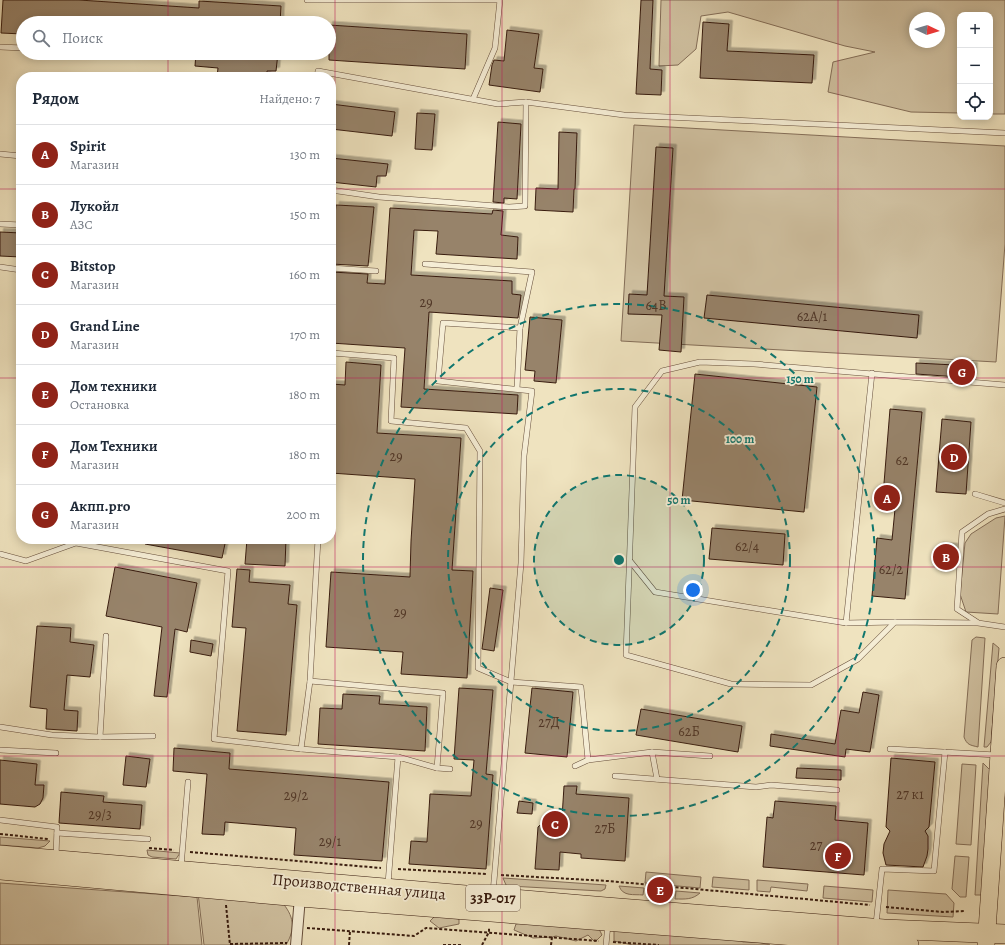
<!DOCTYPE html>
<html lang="ru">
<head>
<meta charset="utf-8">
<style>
	body { margin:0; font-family:Alegreya,serif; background:#f2f2f3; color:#1f2937 }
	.controls { position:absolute; right:12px; top:12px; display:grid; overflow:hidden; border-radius:8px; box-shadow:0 2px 10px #0003 }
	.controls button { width:36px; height:36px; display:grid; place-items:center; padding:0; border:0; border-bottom:1px solid #e0e1e3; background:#fff; color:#1f2937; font:20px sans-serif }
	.compass { position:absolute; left:909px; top:12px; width:36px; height:36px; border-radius:50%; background:#fff; box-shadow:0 2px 10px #0003; rotate:94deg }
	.you { position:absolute; left:693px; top:590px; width:14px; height:14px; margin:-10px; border:3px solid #fff; border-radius:50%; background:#1a73e8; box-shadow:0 0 0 6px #1a73e833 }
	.badge { display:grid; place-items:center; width:26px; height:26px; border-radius:50%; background:#8f2418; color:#fff; font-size:13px; font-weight:700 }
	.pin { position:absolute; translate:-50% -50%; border:2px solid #fff; box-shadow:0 1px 4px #0006 }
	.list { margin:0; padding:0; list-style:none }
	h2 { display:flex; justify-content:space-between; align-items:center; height:52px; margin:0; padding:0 16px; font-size:17px }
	h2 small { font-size:13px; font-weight:400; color:#747a83 }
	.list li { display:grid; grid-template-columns:26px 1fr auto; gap:12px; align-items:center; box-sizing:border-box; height:60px; padding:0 16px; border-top:1px solid #e0e1e3 }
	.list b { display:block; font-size:15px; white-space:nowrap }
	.list p { margin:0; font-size:13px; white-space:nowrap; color:#747a83 }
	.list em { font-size:13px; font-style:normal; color:#747a83 }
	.icon { flex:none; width:22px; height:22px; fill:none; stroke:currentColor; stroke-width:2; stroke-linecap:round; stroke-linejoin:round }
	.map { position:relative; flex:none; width:1005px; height:945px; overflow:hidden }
	.search { position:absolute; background:#fff; box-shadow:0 2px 10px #0003; left:16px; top:16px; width:320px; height:44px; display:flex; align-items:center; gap:10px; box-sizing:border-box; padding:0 14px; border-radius:22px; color:#747a83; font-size:15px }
	.panel { position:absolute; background:#fff; box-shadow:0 2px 10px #0003; left:16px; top:72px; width:320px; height:472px; border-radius:16px }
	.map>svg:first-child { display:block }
	.green { fill:#d0c1a1; stroke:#846e58; fill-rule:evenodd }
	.building { fill:#97836b; stroke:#381c0f; filter:url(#shadow) }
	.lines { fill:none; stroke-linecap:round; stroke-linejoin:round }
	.lane-casing { stroke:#664e3b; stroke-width:6 }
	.street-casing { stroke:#664e3b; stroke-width:12 }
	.primary-casing { stroke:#381c0f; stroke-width:18 }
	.highway-casing { stroke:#381c0f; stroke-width:20 }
	.path { stroke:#381c0f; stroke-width:2; stroke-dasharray:3 2; stroke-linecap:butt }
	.lane { stroke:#f5edd5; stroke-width:5 }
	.street { stroke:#f5edd5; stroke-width:10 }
	.primary { stroke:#efe3bf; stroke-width:17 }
	.highway { stroke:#efe3bf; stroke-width:19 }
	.grid { fill:none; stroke:#c2185b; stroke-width:1; stroke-opacity:0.55 }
	.ring { fill:none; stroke:#0f766e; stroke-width:2; stroke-dasharray:7 5 }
	.labels { text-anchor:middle; stroke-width:3.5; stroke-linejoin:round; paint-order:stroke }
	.number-label { font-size:14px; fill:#503626 }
	.shield { fill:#f5edd5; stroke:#715b4a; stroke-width:1 }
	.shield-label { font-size:15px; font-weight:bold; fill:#381c0f }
	.street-label { font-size:16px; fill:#381c0f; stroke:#f5edd5 }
	.centre { fill:#0f766e; stroke:#f5edd5; stroke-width:2 }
	.ring-label { font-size:12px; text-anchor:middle; font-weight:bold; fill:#0f766e; stroke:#f5edd5; stroke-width:3.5; stroke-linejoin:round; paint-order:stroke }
</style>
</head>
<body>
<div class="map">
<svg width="1005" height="945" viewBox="0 0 1005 945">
	<defs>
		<filter id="shadow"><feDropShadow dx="3.5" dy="-3.5" stdDeviation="0" flood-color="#0004"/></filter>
	</defs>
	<rect width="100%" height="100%" fill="#efe3bf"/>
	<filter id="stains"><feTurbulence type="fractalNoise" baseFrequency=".005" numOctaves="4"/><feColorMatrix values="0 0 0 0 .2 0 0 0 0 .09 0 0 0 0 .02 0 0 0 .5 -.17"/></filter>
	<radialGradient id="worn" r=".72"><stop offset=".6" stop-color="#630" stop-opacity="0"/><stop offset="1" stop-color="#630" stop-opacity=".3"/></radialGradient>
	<!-- green -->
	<g class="green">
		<path d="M661,0H1005V114H990V15H960V113L911,112L828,92L833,62L875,52L845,46L728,12L701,16L696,49L678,65L659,66ZM915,18H939V42H915Z"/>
		<polygon points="634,125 1005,146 1005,244 996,362 621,341"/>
		<polygon points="1005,516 998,614 966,612 960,594 965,543 971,534 996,518"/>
		<path d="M976,637L985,638L978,747C970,745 967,745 964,737L972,640Z"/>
		<polygon points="993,643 999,648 991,742 987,747 984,747"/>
		<polygon points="983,763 990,770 982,895 975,895"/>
		<polygon points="962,764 976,765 971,845 956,844"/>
		<polygon points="0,837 50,841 45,846 38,848 0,845"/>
		<polygon points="147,850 180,853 176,859 152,857 148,855"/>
		<polygon points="955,856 969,857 966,897 960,897 952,889"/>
		<polygon points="646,872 701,877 700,888 645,883"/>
		<polygon points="713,877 749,880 749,890 712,887"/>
		<polygon points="503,878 606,885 605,889 601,891 509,886 506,885"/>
		<polygon points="757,880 808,884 807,891 771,887 770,892 757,891"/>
		<polygon points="0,883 197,897 202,945 0,945"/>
		<path d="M619,886L644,888L643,895C634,894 623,897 619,886Z"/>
		<polygon points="824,886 873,890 872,902 823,898"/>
		<polygon points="888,890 946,894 954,903 953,917 887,913"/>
		<path d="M676,891L700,893C692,900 685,899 675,899Z"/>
		<path d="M198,893L281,901C294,916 296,928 286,945H204Z"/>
		<polygon points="436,915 459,919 459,924 439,928 430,921"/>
		<polygon points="533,921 597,925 602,935 595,942 588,935 576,941 556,936 552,937 533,938 514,930 516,924"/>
		<polygon points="614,928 734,937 743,942 758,942 770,945 633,945 614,941"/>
	</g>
	<!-- building -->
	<g class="building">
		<polygon points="3,0 79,0 199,8 199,1 281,6 280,23 23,23 23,34 1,33"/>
		<polygon points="641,0 653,0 650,69 662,70 661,95 636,94"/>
		<polygon points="703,22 729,24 727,51 814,55 812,83 700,78"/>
		<polygon points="329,25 467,34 465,69 329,60"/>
		<polygon points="507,30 539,34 534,68 543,69 540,92 489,85 492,65 494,60 504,61"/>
		<polygon points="196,53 278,53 276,71 267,71 267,77 217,77 218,68 195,66"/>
		<polygon points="331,104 395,112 392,136 331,129"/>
		<polygon points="417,113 435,114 432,150 415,149"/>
		<polygon points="498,122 521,124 517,199 504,198 504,203 493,202"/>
		<polygon points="559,132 577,133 575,189 574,189 573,212 535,210 536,188 558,189"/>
		<polygon points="656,147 673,148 664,296 684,297 681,352 659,350 662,315 628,314 629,294 647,295"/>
		<polygon points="331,158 388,164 386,176 377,176 376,187 331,182"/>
		<polygon points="336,205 374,207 368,266 331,264 331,225 334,225"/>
		<polygon points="390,208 492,214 493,210 503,211 501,235 518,237 517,259 436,254 438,231 414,230 411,275 512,281 512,294 521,295 518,318 429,312 424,389 518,395 517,414 401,407 405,348 331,343 331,272 368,274 367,283 385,284"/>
		<polygon points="0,232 21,233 21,257 0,256"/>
		<polygon points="707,295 919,315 917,338 704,318"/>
		<polygon points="530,317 562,320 556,383 534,381 535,371 525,370"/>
		<polygon points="346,362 381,365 377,433 461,438 452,570 473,571 467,678 401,674 403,652 326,647 331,572 410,577 411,541 415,479 331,473 331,384 345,385"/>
		<polygon points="916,363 974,366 973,378 916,374"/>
		<polygon points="695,374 817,387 804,512 682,500"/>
		<polygon points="890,409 922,412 905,599 872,596 877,538 892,540 895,509 882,508"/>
		<polygon points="942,419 971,422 966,494 936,492"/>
		<polygon points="712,528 785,534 783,565 709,559"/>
		<polygon points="145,539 226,539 222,558 145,544"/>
		<polygon points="247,539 286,539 285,566 245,564"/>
		<polygon points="939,546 955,547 953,568 937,567"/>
		<polygon points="115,567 197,583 187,632 175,629 167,697 154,696 162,627 106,616"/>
		<polygon points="237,569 250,570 249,582 290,585 288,604 297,605 286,735 237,731 246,628 232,627"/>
		<polygon points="490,588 503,590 494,651 482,649"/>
		<polygon points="37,626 71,628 70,642 94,645 90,677 67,675 64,710 78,711 77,731 46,729 47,709 30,707"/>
		<polygon points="191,640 213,644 211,656 190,652"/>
		<polygon points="459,688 493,690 486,774 493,775 486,869 409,864 411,841 427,842 430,794 471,796 474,760 454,759"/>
		<polygon points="532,688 573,692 567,757 525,753"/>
		<polygon points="863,692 879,695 870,752 846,749 845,757 770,746 771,734 835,744 841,710 859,713"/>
		<polygon points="343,694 380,696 379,704 427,707 425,751 318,744 320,708 342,709"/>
		<polygon points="641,709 742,726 738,752 636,735"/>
		<polygon points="174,748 230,753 229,769 389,782 382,861 294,855 296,828 225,822 224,835 202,834 207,774 173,771"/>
		<polygon points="126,756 150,759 146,787 123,785"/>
		<polygon points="891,758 935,762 929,827 925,831 928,836 928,849 927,856 923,867 886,865 883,853 884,844 890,831 886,827"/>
		<polygon points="0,760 37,764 35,785 44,785 43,798 40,804 35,807 0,804"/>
		<polygon points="797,768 841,770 841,780 796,778"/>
		<polygon points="564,786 577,786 576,794 629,798 625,861 581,858 581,854 560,852 559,870 535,869 538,827 549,817 562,818"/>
		<polygon points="61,792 104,796 103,802 142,805 140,829 59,823"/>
		<polygon points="519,801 533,803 532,814 517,813"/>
		<polygon points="775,801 836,806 835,820 868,823 864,875 763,867 767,817 773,818"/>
	</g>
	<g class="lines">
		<!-- lane casing -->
		<g class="lane-casing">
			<g id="lane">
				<polyline points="307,0 500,0 495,48 473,99"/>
				<polyline points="0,47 23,48"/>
				<polyline points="317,77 318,71 498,104 526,102 624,115 1005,133"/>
				<polyline points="0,154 21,156"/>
				<polyline points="331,190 379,197 509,207 525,206 526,102"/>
				<polyline points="0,224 21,225"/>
				<polyline points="425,264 532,272 520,328"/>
				<polyline points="0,267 21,270"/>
				<polyline points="331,268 376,271"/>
				<polyline points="332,353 394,358 391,421 466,428 480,451 478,668 511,682 581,687 588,760 652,752 657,779"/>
				<polyline points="872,373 846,623 895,622"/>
				<polyline points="1005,385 754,364 700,362 662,371 635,407 626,655 731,684 811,685 858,659 895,622 978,623 1005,627"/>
				<polyline points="975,494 1005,503"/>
				<polyline points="0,554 26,561 76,543 228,571 214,739 301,749 310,681 318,539"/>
				<polyline points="630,561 655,592 846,623"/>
				<polyline points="977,622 957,609 962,532 988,514 1005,509"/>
				<polyline points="310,681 443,693 437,768"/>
				<polyline points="0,727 52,735 100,737 106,636"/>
				<polyline points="100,737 153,736"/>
				<polyline points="301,749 398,757"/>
				<polyline points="890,749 996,755"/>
				<polyline points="0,750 56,753"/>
				<polyline points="652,752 710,756"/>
				<polyline points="575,766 588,760"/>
				<polyline points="615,776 756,787 771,785 837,790"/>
				<polyline points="0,820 57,827 56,857"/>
				<polyline points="57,833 148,839"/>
				<polyline points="181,867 188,782"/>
				<polyline points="388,884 398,757 437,768 450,769"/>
				<polyline points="493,893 521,563 524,456 532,391 438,381 443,323 520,328 517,389"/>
				<polyline points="876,924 882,869 934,871 945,752"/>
				<polyline points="606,945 608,924"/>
			</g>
		</g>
		<!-- street casing -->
		<g class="street-casing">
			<polyline id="street" points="296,945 300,897"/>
		</g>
		<!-- primary casing -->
		<g class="primary-casing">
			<polyline id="primary" points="986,945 1005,666"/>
		</g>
		<!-- highway casing -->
		<g class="highway-casing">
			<g id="highway">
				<polyline points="0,855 606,907 884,929 1005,934"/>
				<polyline points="0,870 300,897 909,945"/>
			</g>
		</g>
		<!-- path -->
		<g class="path">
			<polyline points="0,834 48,839"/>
			<polyline points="149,848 174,850"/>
			<polyline points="190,852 381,868"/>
			<polyline points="398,869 487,874"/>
			<polyline points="501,875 608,881 870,905"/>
			<polyline points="226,905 230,945"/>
			<polyline points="886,907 943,912 965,911"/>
			<polyline points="307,928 414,936 426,928 599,941"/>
			<polyline points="613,942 659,945"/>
			<polyline points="230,944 287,943"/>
			<polyline points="349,945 350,931"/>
			<polyline points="443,945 461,945"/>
			<polyline points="482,945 489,932 489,927"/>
			<polyline points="551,945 552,937"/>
		</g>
		<!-- lane -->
		<use href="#lane" class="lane"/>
		<!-- street -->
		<use href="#street" class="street"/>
		<!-- primary -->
		<use href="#primary" class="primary"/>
		<!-- highway -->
		<use href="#highway" class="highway"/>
	</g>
	<!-- grid -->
	<path class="grid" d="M168,0V23M335,0V945M502,0V945M670,0V945M838,0V945M168,53V77M0,189H21M331,189H1005M0,378H21M331,378H1005M168,539V945M0,567H1005M0,756H1005"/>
	<!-- distance rings -->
	<circle cx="619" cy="560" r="85" fill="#0f766e" fill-opacity=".12"/>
	<g class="ring">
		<circle cx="619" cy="560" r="85"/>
		<circle cx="619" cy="560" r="171"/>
		<circle cx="619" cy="560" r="256"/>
	</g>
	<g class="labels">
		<!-- number labels -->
		<g class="number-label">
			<text x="426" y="307">29</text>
			<text x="656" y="310">64В</text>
			<text x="812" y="321">62А/1</text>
			<text x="396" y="461">29</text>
			<text x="902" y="465">62</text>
			<text x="747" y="551">62/4</text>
			<text x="891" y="574">62/2</text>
			<text x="400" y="617">29</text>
			<text x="549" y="727">27Д</text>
			<text x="689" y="736">62Б</text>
			<text x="910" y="799">27 к1</text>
			<text x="296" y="800">29/2</text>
			<text x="100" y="819">29/3</text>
			<text x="476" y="828">29</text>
			<text x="605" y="833">27Б</text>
			<text x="330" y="846">29/1</text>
			<text x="816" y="850">27</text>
		</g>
		<!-- shield labels -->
		<rect class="shield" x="466" y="885" width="54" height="26" rx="3"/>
		<g class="shield-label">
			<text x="493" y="903">33Р-017</text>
		</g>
		<!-- street labels -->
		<g class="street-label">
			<text transform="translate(359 886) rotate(5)" y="6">Производственная улица</text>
		</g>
	</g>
	<circle cx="619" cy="560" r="6" class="centre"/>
	<g class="ring-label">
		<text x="800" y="383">150 m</text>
		<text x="740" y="443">100 m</text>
		<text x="679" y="504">50 m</text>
	</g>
	<rect width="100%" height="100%" filter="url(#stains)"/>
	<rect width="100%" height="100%" fill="url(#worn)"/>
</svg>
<div class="controls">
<button>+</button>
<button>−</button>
<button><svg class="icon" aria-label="locate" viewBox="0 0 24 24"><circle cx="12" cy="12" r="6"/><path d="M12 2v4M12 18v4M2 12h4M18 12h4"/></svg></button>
</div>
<svg class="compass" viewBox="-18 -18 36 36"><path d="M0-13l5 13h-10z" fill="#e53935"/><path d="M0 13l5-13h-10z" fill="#747a83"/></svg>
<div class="you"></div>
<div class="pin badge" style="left:887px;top:498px">A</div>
<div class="pin badge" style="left:946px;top:557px">B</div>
<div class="pin badge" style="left:555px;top:824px">C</div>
<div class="pin badge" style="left:954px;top:457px">D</div>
<div class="pin badge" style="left:660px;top:890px">E</div>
<div class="pin badge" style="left:838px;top:856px">F</div>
<div class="pin badge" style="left:962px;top:372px">G</div>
<div class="search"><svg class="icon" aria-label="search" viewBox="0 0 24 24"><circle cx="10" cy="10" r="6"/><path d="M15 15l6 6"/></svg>Поиск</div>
<section class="panel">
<h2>Рядом<small>Найдено: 7</small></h2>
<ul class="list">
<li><span class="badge">A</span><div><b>Spirit</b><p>Магазин</p></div><em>130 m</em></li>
<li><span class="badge">B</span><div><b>Лукойл</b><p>АЗС</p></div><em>150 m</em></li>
<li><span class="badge">C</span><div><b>Bitstop</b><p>Магазин</p></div><em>160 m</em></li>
<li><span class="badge">D</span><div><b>Grand Line</b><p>Магазин</p></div><em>170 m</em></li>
<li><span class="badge">E</span><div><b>Дом техники</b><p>Остановка</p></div><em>180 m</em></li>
<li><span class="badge">F</span><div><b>Дом Техники</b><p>Магазин</p></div><em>180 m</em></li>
<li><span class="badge">G</span><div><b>Акпп.pro</b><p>Магазин</p></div><em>200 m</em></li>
</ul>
</section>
</div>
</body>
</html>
